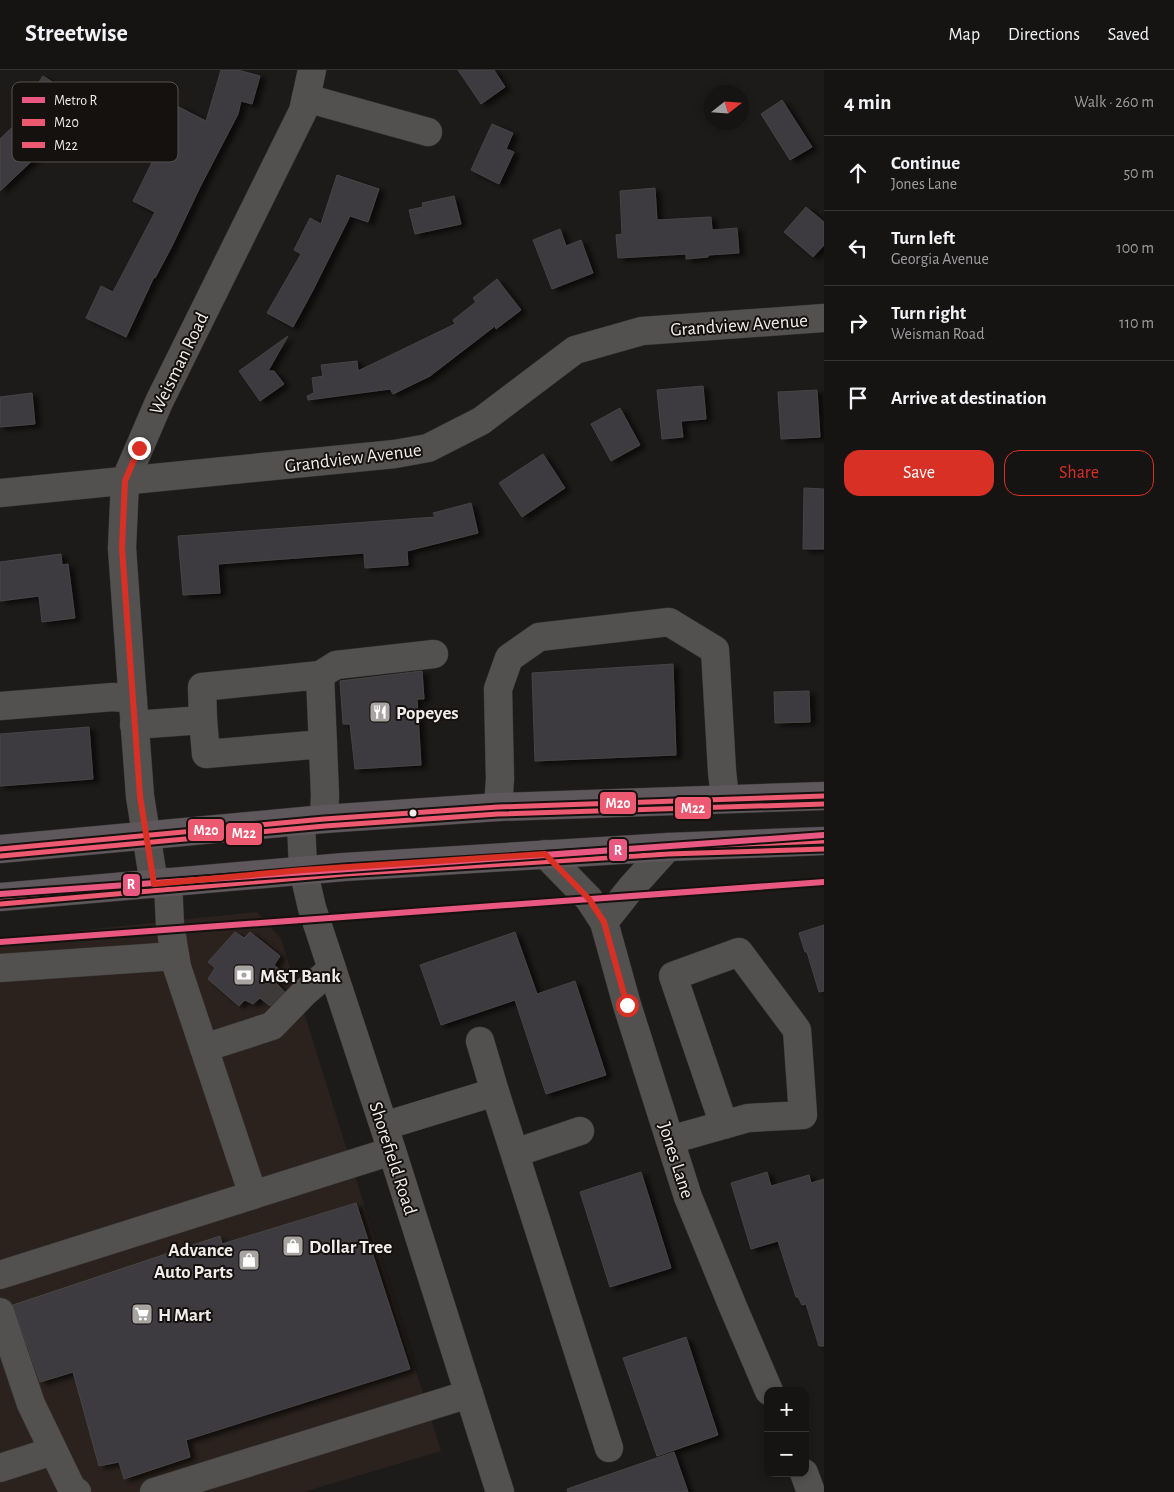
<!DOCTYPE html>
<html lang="en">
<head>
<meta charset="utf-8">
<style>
	body { margin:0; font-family:"Alegreya Sans",sans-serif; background:#232121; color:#f1f3f6 }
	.controls { position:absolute; right:15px; bottom:15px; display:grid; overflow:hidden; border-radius:10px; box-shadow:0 2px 8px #0003 }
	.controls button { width:45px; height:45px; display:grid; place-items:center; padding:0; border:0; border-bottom:1px solid #353333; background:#161413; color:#f1f3f6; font:25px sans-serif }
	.compass { position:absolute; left:704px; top:15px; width:45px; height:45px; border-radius:50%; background:#161413; box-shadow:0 2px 8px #0003; rotate:73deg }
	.stop { position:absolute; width:15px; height:15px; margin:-11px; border:4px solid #d93025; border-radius:50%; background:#fff }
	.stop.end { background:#d93025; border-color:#fff; box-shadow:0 1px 5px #0008 }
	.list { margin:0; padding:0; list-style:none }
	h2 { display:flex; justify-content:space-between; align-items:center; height:65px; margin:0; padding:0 20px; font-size:21px }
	h2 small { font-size:16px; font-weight:400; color:#9e9ea0 }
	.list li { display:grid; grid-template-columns:32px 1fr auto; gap:15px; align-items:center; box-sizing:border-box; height:75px; padding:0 20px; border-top:1px solid #353333 }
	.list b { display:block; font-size:19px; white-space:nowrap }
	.list p { margin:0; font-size:16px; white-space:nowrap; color:#9e9ea0 }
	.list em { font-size:16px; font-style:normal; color:#9e9ea0 }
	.actions { display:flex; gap:10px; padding:15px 20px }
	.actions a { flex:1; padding:11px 0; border:1px solid #d93025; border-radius:15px; text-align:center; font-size:18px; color:#d93025 }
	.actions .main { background:#d93025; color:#fff }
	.icon { flex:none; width:28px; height:28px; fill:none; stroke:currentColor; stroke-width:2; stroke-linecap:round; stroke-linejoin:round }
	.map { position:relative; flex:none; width:824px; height:1422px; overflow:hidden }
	header { display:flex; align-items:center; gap:30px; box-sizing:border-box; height:70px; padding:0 25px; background:#161413; border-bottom:1px solid #353333 }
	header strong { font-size:24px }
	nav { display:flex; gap:28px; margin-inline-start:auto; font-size:18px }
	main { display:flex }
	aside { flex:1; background:#161413 }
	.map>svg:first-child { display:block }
	.built { fill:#2b221e }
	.building { fill:#3e3a3f; stroke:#464545; filter:url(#shadow) }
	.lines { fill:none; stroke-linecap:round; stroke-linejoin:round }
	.minor-tunnel { stroke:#3d3a39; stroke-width:28; stroke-dasharray:28 14; stroke-linecap:butt }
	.minor-casing { stroke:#393736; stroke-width:29 }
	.major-casing { stroke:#393736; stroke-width:29 }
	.minor { stroke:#535150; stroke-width:28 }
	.major { stroke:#5e575c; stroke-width:28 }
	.bus-1-casing { stroke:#15110f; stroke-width:9 }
	.bus-2-casing { stroke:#15110f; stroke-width:9 }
	.bus-1 { stroke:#ec5970; stroke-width:5 }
	.bus-2 { stroke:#ec5970; stroke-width:5 }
	.metro-1-casing { stroke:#15110f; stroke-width:10 }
	.metro-1 { stroke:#e95880; stroke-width:6 }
	.route { stroke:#d93025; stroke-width:6 }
	.bus-dot { fill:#f1edec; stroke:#15110f; stroke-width:2 }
	.labels { text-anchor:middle; stroke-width:4; stroke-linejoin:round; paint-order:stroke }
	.street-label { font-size:19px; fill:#f1edec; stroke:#15110f }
	.poi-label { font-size:19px; font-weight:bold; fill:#f1edec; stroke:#15110f; text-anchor:start }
	.key { fill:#15110f; stroke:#575351; stroke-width:1 }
	.key-label { font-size:14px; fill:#f1edec }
	.line-badge { stroke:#15110f; stroke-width:2 }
	.badge-label { font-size:14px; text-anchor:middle; font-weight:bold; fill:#fff }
</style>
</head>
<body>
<header>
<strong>Streetwise</strong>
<nav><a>Map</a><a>Directions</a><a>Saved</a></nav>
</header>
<main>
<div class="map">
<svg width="824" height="1422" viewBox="0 0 824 1422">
	<defs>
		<filter id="shadow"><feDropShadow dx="5.5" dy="3" stdDeviation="2.5" flood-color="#0009"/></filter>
	</defs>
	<rect width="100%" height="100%" fill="#1d1b19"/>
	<!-- built -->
	<polygon class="built" points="257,842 281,869 441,1381 303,1422 0,1422 0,869"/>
	<!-- building -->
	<g class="building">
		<polygon points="221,0 238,0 260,6 252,34 241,31 238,44 200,117 172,176 155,208 154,207 126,267 86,248 101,216 113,222 155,142 133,131 163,70 161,68 177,36 206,51"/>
		<polygon points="458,0 494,0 505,17 481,34"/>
		<polygon points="43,6 75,27 35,88 0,121 0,69 23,47 18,44"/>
		<polygon points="782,30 812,77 790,90 761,44"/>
		<polygon points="492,54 513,63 506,79 514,82 499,114 471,100"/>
		<polygon points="337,105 379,119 368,152 350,146 312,222 293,257 267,243 301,184 294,180 310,148 321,154"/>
		<polygon points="655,118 657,150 711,147 712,160 737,158 739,183 708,185 708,187 686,189 686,184 618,188 616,165 622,164 620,121"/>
		<polygon points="454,126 461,154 415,164 409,140 423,137 422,133"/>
		<polygon points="806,137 824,152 824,175 813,187 784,162"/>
		<polygon points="560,159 566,176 581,170 593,203 552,219 533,170"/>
		<polygon points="497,209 521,240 496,259 495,256 430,306 393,324 390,319 308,330 307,326 314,323 312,308 323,306 321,295 357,291 358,301 455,254 453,250 476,232 473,228"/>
		<polygon points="288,266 268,301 274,301 284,314 260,331 239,301"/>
		<polygon points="703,316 706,349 681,351 683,367 662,369 657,320"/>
		<polygon points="817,320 820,367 781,369 778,322"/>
		<polygon points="32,323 35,354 0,357 0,327"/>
		<polygon points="620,338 640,375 611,391 591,354"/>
		<polygon points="543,384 565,418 522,447 499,413"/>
		<polygon points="804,418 824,419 824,479 803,479"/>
		<polygon points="471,433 478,463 407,481 408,495 365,498 364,483 218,494 220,523 183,525 178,466 435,447 433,443"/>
		<polygon points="61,484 62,495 68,494 75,548 42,552 39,526 0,531 0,492"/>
		<polygon points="673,594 676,685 535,691 532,603"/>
		<polygon points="422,601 424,629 417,629 421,695 355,699 350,654 343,654 340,611"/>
		<polygon points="809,621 810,652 775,653 774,622"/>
		<polygon points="89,657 93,709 0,716 0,664"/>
		<polygon points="824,855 824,921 819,922 807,882 805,882 799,863"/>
		<polygon points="235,862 244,868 250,862 280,886 274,895 281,901 275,912 284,921 270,936 260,928 253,934 245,930 239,936 208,909 215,898 208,892"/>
		<polygon points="515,862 537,924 575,911 606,1005 546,1024 515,930 441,955 420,895"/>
		<polygon points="641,1102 671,1198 610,1217 580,1122"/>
		<polygon points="767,1102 771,1116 809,1105 811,1113 824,1109 824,1276 819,1276 806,1234 802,1235 798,1227 796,1227 778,1171 751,1179 731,1113"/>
		<polygon points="356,1133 410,1299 186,1370 190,1387 124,1409 119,1392 99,1396 73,1302 40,1312 13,1235 220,1166 222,1174"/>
		<polygon points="686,1267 718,1365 657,1386 623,1288"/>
		<polygon points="674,1382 688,1422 568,1422 567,1419"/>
	</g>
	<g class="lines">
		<!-- minor-tunnel -->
		<polyline class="minor-tunnel" points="268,934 281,918"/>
		<!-- minor casing -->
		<g class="minor-casing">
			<g id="minor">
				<polyline points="306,28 428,62"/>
				<polyline points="0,423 395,384 428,378 481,351 575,280 642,261 824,248"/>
				<polyline points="320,605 336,595 434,584"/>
				<polyline points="0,636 113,627 133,629"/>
				<polyline points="203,650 206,684 323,674"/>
				<polyline points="134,655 203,650 202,617 320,605 325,725 324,749"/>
				<polyline points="498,737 500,709 498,619 509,588 539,567 669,552 715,580 722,701 725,729"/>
				<polyline points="301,752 303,799 312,838 392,1081 500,1422"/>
				<polyline points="545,784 589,829 604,852 631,818 668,777"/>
				<polyline points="168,812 170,855 177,897 253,1125"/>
				<polyline points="154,814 140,726 131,605 122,478 125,411 159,332 303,41 312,0"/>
				<polyline points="604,852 627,935 688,1127 733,1237 769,1321"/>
				<polyline points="0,898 175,886"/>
				<polyline points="204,978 272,956 305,922 332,899"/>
				<polyline points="495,1022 609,1378"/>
				<polyline points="384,1056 495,1022 480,971"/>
				<polyline points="670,1070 748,1048 803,1045 797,960 739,882 673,906 724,1055"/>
				<polyline points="515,1083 580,1061"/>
				<polyline points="0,1205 392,1081"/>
				<polyline points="0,1242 31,1334 72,1419 77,1422"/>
				<polyline points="0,1398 53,1381"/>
				<polyline points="804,1403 811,1422"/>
				<polyline points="154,1422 469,1324"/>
			</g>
		</g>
		<!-- major casing -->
		<g class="major-casing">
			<g id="major">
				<polyline points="0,779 324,749 498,737 824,726"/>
				<polyline points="0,827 344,797 668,777 824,771"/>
			</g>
		</g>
		<!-- minor -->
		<use href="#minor" class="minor"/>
		<!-- major -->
		<use href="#major" class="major"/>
		<!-- bus-1 casing -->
		<g class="bus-1-casing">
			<g id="bus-1">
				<polyline points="0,779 324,749 498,737 824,726"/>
				<polyline points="0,827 344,797 668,777 824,771"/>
			</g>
		</g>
		<!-- bus-2 casing -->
		<g class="bus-2-casing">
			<g id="bus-2">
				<polyline points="1,786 325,756 498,744 824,734"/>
				<polyline points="1,834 345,804 668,784 824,779"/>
			</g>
		</g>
		<!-- bus-1 -->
		<use href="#bus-1" class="bus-1"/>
		<!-- bus-2 -->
		<use href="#bus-2" class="bus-2"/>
		<!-- metro-1 casing -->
		<g class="metro-1-casing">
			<g id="metro-1">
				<polyline points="0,824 824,765"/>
				<polyline points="0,872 824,812"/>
			</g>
		</g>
		<!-- metro-1 -->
		<use href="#metro-1" class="metro-1"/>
	</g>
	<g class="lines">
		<!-- route -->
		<polyline class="route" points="139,378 125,411 122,478 140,726 154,814 303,800 545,784 589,829 604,852 627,935"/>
	</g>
	<!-- icons -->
	<defs>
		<g id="restaurant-square" transform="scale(1.125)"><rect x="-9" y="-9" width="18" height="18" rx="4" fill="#a7a4a2" stroke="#15110f"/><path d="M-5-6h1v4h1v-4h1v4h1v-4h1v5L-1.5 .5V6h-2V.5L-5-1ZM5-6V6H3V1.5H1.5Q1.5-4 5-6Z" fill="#fff"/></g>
		<g id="bank-square" transform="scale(1.125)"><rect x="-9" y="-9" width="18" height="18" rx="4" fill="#a7a4a2" stroke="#15110f"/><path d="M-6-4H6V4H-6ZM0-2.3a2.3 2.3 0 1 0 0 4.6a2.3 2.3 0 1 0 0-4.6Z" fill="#fff"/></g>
		<g id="shop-square" transform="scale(1.125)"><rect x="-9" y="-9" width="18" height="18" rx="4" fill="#a7a4a2" stroke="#15110f"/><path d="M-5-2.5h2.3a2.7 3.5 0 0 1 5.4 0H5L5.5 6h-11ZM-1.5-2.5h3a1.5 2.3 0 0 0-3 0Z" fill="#fff"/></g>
		<g id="supermarket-square" transform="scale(1.125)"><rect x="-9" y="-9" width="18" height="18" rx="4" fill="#a7a4a2" stroke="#15110f"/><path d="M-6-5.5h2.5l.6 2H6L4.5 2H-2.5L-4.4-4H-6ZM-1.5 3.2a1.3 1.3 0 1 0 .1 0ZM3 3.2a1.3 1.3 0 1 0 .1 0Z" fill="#fff"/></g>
	</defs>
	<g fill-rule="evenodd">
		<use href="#restaurant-square" x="380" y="642"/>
		<use href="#bank-square" x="244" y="905"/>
		<use href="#shop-square" x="293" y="1176"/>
		<use href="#shop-square" x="249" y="1190"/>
		<use href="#supermarket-square" x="142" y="1244"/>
	</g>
	<!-- markers -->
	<circle class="bus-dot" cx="413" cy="743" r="4.5"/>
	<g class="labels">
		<!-- street labels -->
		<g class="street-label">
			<text transform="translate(739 254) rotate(-4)" y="7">Grandview Avenue</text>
			<text transform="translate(178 293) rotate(-64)" y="7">Weisman Road</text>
			<text transform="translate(353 387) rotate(-7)" y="7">Grandview Avenue</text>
			<text transform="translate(394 1088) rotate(72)" y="7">Shorefield Road</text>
			<text transform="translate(677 1090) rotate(72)" y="7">Jones Lane</text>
		</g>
		<!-- poi labels -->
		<g class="poi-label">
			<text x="396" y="649">Popeyes</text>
			<text x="260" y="912">M&amp;T Bank</text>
			<text x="309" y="1183">Dollar Tree</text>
			<text x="233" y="1186" text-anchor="end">Advance<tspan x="233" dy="22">Auto Parts</tspan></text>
			<text x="158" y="1251">H Mart</text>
		</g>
	</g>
	<!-- legend -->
	<rect x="12" y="12" width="166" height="80" rx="8" class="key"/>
	<rect x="22" y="27" width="23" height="6" fill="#e95880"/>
	<rect x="22" y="49" width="23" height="7" fill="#ec5970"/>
	<rect x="22" y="72" width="23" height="6" fill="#ec5970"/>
	<g class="key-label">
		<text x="54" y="35">Metro R</text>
		<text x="54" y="57">M20</text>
		<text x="54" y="80">M22</text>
	</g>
	<g class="line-badge">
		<rect x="599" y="721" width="38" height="24" rx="5" fill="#ec5970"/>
		<rect x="674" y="726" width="38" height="24" rx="5" fill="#ec5970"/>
		<rect x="187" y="748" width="38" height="24" rx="5" fill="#ec5970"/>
		<rect x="225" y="752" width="38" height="24" rx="5" fill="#ec5970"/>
		<rect x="608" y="768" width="20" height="24" rx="5" fill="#e95880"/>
		<rect x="122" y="803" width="19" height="24" rx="5" fill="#e95880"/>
	</g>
	<g class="badge-label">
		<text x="618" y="738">M20</text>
		<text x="693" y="743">M22</text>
		<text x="206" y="765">M20</text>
		<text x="244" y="768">M22</text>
		<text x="618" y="785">R</text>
		<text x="131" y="819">R</text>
	</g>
</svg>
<div class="controls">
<button>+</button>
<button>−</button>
</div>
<svg class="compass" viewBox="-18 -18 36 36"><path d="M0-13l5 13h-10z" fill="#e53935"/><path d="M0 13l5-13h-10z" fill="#9e9ea0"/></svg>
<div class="stop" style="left:627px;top:935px"></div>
<div class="stop end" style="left:139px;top:378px"></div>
</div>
<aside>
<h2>4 min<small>Walk · 260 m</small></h2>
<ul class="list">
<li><svg class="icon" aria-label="ahead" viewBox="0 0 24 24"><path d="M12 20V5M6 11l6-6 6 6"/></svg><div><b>Continue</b><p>Jones Lane</p></div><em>50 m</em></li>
<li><svg class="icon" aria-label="left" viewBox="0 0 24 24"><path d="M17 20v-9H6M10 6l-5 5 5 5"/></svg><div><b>Turn left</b><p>Georgia Avenue</p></div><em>100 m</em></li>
<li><svg class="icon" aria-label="right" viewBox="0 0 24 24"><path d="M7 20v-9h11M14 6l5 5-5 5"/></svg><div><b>Turn right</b><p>Weisman Road</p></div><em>110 m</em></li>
<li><svg class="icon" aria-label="arrive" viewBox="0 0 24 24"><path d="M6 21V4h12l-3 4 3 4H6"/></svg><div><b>Arrive at destination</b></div></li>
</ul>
<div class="actions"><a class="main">Save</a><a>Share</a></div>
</aside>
</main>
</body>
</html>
